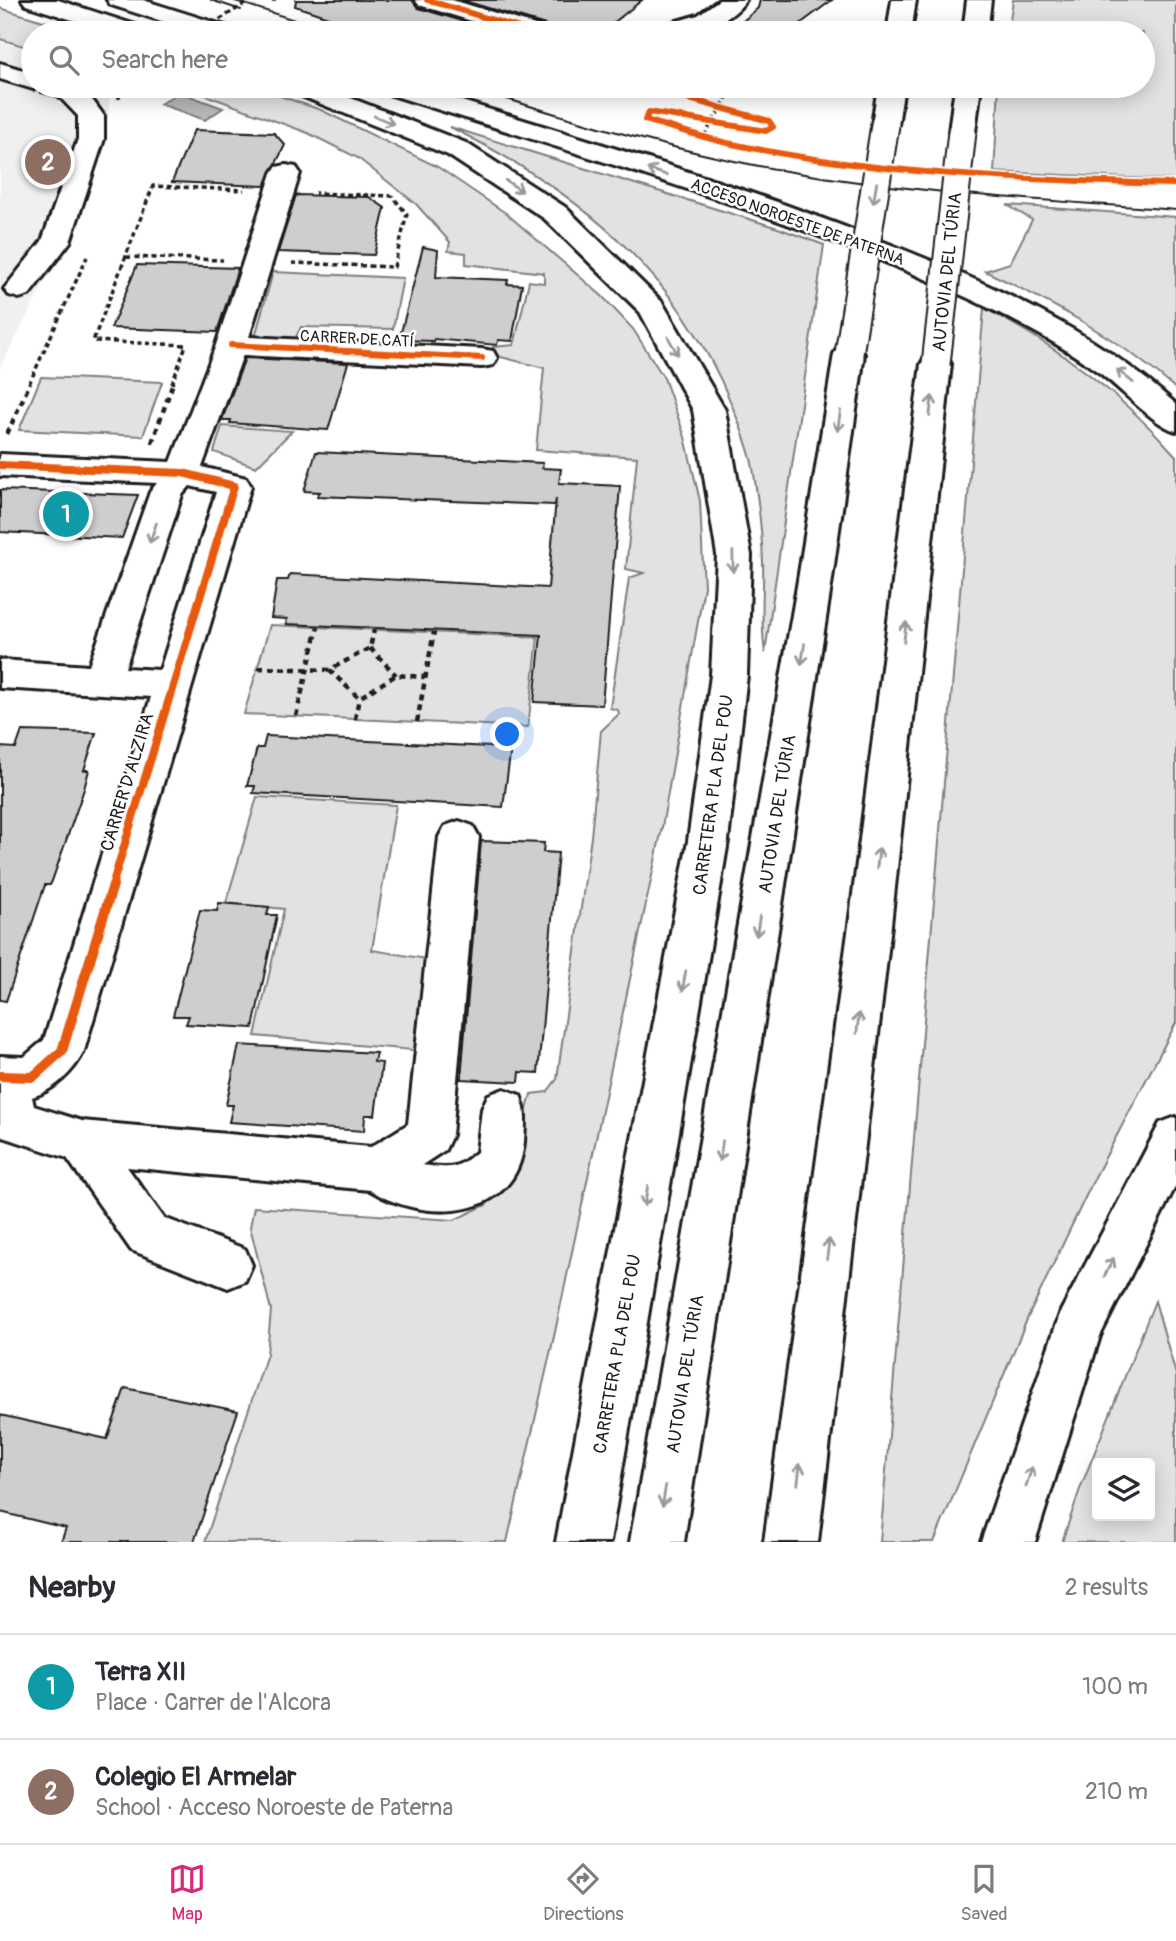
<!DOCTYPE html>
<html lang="en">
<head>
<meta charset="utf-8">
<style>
	body { margin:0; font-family:Pangolin,sans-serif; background:#f7f7f7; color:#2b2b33 }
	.controls { position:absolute; right:21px; bottom:21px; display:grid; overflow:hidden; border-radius:7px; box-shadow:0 4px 18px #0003 }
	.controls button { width:63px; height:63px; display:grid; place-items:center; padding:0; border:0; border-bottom:2px solid #e1e1e2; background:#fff; color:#2b2b33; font:35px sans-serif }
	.you { position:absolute; left:508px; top:735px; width:24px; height:24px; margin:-18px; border:5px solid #fff; border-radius:50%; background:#1a73e8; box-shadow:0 0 0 10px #1a73e833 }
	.badge { display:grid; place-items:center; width:46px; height:46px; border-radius:50%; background:#db2777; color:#fff; font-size:23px; font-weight:700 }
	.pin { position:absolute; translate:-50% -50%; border:4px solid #fff; box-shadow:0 2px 7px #0006 }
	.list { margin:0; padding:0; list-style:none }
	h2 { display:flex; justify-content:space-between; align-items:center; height:91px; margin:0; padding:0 28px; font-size:30px }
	h2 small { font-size:23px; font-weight:400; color:#7c7c81 }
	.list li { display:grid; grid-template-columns:46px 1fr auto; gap:21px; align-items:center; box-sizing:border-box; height:105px; padding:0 28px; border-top:2px solid #e1e1e2 }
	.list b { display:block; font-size:26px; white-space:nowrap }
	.list p { margin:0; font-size:23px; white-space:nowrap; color:#7c7c81 }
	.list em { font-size:23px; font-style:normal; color:#7c7c81 }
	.icon { flex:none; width:38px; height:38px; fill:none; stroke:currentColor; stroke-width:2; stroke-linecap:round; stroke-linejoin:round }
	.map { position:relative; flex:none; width:1176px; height:1542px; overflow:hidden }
	.search { position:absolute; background:#fff; box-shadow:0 4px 18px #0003; left:21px; right:21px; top:21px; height:77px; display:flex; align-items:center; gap:18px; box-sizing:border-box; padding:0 24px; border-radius:38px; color:#7c7c81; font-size:26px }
	.sheet { height:301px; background:#fff }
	nav { display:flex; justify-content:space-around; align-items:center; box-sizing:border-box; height:98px; border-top:2px solid #e1e1e2; background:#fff; font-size:19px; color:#7c7c81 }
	nav a { display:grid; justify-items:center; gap:4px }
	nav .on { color:#db2777 }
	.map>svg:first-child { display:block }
	.built { fill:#f0f0f0 }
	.green { fill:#e2e2e2; stroke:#7f7f7f; stroke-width:2; fill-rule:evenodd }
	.water { fill:#b8b8b8; stroke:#7a7a7a; stroke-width:2 }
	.building { fill:#cecece; stroke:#1c1c1c; stroke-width:2 }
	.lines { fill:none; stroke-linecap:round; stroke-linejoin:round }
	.minor-casing { stroke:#1c1c1c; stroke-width:6 }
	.major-casing { stroke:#1c1c1c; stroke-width:6 }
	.highway-casing { stroke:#1c1c1c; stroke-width:6 }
	.path-far1 { stroke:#1c1c1c; stroke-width:3.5; stroke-dasharray:5 3.5; stroke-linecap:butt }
	.path { stroke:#1c1c1c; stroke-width:4.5; stroke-dasharray:6 5; stroke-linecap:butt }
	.minor { fill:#fff; fill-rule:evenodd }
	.major { fill:#fff; fill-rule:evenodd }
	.highway { fill:#fff; fill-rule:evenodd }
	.tram { stroke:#1c1c1c; stroke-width:2 }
	.highway-bridge-casing { stroke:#1c1c1c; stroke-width:31; stroke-linecap:butt }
	.path-bridge { stroke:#1c1c1c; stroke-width:3.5; stroke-dasharray:5 3.5; stroke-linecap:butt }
	.highway-bridge { stroke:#fff; stroke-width:27 }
	.cycleway-far2-casing { stroke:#fff; stroke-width:10 }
	.cycleway-far1-casing { stroke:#fff; stroke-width:12 }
	.cycleway-casing { stroke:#fff; stroke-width:15 }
	.cycleway-far2 { stroke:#e8590c; stroke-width:6 }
	.cycleway-far1 { stroke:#e8590c; stroke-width:8 }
	.cycleway { stroke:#e8590c; stroke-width:10 }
	.oneway { stroke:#999 }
	.labels { text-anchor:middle; stroke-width:5; stroke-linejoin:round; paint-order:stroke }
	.far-street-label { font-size:16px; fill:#1c1c1c; stroke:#fff }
	.street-label { font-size:18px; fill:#1c1c1c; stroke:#fff }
</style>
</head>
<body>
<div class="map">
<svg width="1176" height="1542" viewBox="0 0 1176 1542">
	<rect width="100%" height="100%" fill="#fff"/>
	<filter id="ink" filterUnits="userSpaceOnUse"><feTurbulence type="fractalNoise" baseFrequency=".0143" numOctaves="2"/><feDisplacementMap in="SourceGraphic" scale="14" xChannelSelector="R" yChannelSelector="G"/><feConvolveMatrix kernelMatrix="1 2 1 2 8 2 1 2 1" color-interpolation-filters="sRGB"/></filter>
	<g filter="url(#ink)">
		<!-- built -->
		<polygon class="built" points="0,41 33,51 33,86 106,86 110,98 108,119 84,206 0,368"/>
		<!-- green -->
		<g class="green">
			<polygon points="1013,0 1176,0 1176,180 994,172 999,86 1143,86 1143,33 1008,33"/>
			<polygon points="0,8 83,33 33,33 33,49 0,39"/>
			<polygon points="181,86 251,86 321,110 438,167 507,214 602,296 633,329 664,378 685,437 700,501 704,587 661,833 555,1332 507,1542 205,1542 267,1354 271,1310 250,1227 254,1207 454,1220 486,1205 509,1182 531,1094 547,1092 557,1079 591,837 601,731 619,714 618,710 610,708 629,578 644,573 626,569 637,457 536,450 544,368 493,355 493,347 514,345 529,281 544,283 544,273 466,264 466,253 448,251 450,242 416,204 358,158 308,133"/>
			<path d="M450,127L778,228L824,245L765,653C760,622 764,594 763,563C762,531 758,499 753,468C749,446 739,423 731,403C677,271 575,189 450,127Z"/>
			<path d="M1007,205L1176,217V389C1120,339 1053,303 985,271L1010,263L1032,220Z"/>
			<polygon points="273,272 403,278 393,329 301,327 295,339 255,337"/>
			<path d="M984,308C1055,344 1124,396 1176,456V1023L1095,1177L1028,1317L934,1542H880Z"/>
			<polygon points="41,377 162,382 143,436 19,430"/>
			<polygon points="222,426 292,431 256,467 214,452"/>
			<polygon points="270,625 538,637 528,727 244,714"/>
			<polygon points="257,797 396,805 372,950 433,960 424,1051 255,1036 284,909 226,903"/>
			<path d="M1155,1301L1176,1375V1542H1062L1080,1489ZM1097,1463H1150V1516H1097Z"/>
		</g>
		<!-- water -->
		<polygon class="water" points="179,92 223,108 205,120 160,104"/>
		<!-- building -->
		<g class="building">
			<polygon points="296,0 412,0 418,8 503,33 376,33 295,6"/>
			<polygon points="461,0 642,0 601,33 551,33 546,25"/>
			<polygon points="760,0 832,0 788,33 716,33 742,22 758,8"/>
			<polygon points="194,130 274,133 285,145 265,186 172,182"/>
			<polygon points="296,195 369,197 385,208 374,255 278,252"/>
			<polygon points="423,247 438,250 436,277 508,280 507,284 522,285 512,341 498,340 497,345 434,339 434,341 399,340"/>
			<polygon points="137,265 238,268 217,332 111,328"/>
			<polygon points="245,358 348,363 328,430 230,423 231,420 222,420"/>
			<polygon points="316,452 543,463 542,468 561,469 559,483 620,486 602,705 534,702 541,635 286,624 287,619 271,618 277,580 288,580 290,574 548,588 556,499 555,505 317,496 320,492 304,491"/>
			<polygon points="0,490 138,495 122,538 0,532"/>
			<polygon points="22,731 96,733 84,770 89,770 84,789 52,881 50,885 45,885 6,1001 0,1000 0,747 16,748"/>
			<polygon points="266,736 511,748 503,807 253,793 255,786 247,786 257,748 263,748"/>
			<polygon points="481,841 544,843 543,852 558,853 538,1073 520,1072 519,1082 461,1079"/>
			<polygon points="219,903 269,907 267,915 277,915 253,1028 186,1024 189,1016 173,1016 200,910 217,911"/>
			<polygon points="239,1045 376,1053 374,1062 382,1063 375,1115 365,1115 364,1131 229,1122 233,1105 226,1105"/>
			<polygon points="125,1388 238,1411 194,1542 61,1542 66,1528 0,1512 0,1415 107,1439"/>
		</g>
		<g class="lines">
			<!-- minor casing -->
			<g class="minor-casing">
				<g id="minor">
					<polygon points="415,0 452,0 545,28 548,33 511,33 419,5"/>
					<path d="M719,0H746C724,31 684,35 650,33L653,28L698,15Z"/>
					<polygon points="0,63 33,73 33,86 77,86 91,98 104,116 104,139 70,242 29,295 19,298 9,295 4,289 42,241 78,139 78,116 58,95 42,91 39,87 33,89 0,79"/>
					<path d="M286,165L296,167L300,173L249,337L482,349L493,351L497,358L493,365L482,367L243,355L202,467L246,478L251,486L84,1051C74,1072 54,1090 32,1097L34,1106L82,1121L371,1147L408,1124L439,837L445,826L459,821L473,826L479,837L452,1135L445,1150L422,1165C450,1168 455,1171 477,1152L482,1109L488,1095L504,1089L520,1095C527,1111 525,1124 524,1142C517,1221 424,1224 370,1190L127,1167L164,1218L245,1249L252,1265L245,1281L228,1288L131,1250L67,1158L0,1136V1056L24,1057L44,1040L151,697L0,688V660L89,666L150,492L157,483L0,476V454L171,462L216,345L272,173L276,167ZM190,486L216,492L160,670L125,668L182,495Z"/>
				</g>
			</g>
			<!-- major casing -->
			<g class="major-casing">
				<g id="major">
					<polygon points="22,0 58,0 145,28 148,33 112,33 26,5"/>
					<polygon points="107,0 143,0 232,28 235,33 199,33 111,5"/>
					<polygon points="285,86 320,86 466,143 565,207 662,302 725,410 751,555 747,675 728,841 610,1542 556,1542 688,841 711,675 717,555 693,410 640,312 545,219 448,155 289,91"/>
					<path d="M375,86H414C567,134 721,178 871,237C980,279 1088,325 1176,404V431C1153,425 1119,386 1097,371C1057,342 1013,319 968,298C779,211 577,154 379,91Z"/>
					<polygon points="1176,1117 1176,1185 1100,1336 1035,1542 981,1542 1061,1311 1160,1123"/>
				</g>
			</g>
			<!-- highway casing -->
			<g class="highway-casing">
				<g id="highway">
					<polygon points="892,0 916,0 911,33 887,33"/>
					<polygon points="967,0 991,0 987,33 963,33"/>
					<polygon points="878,86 904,86 898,125 894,131 885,133 876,131 872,125"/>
					<polygon points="955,86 981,86 975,132 971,138 962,140 953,138 949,132"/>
					<polygon points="849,345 860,347 864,354 831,586 684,1542 630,1542 797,586 834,354 838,347"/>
					<polygon points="936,354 947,357 951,364 891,925 818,1542 764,1542 849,925 921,364 925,357"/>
				</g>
			</g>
			<!-- path-far1 -->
			<g class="path-far1">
				<polyline points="263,0 276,0"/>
				<polyline points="119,86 119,99"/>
				<polyline points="704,136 730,92 724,86"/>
				<polyline points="126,257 223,260"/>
				<polyline points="292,263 394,267 407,214 392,196 315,193"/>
				<polyline points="29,384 87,257"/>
				<polyline points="172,384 186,345 93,341 153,186 244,190"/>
			</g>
			<!-- path -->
			<g class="path">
				<polyline points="7,434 30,383"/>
				<polyline points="152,443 173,383"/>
				<polyline points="370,648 396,675"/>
				<polyline points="258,668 329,670 370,648 374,630"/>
				<polyline points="329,670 359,698 396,675 425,677"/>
				<polyline points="296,716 318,627"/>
				<polyline points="355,719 359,698"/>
				<polyline points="417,722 434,632"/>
			</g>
			<!-- minor -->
			<use href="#minor" class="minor"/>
			<!-- major -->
			<use href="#major" class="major"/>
			<!-- highway -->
			<use href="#highway" class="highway"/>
			<!-- tram -->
			<g class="tram">
				<polyline points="211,0 241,10"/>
				<polyline points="232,0 335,33"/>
				<path d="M467,86C568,119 670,150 775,169C907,193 1042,200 1176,210"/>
			</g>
			<!-- highway-bridge casing -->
			<g class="highway-bridge-casing">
				<g id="highway-bridge">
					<polyline points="849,354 885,125"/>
					<polyline points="936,364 962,132"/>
				</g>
			</g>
			<!-- path-bridge -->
			<polyline class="path-bridge" points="198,33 251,0"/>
			<!-- highway-bridge -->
			<use href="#highway-bridge" class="highway-bridge"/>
			<!-- cycleway-far2 casing -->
			<g class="cycleway-far2-casing">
				<g id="cycleway-far2">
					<polyline points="427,0 536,33"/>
					<path d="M685,86L682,97L769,121L773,127L766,131L649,112L645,120C674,128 703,138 732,144C878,175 1027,180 1176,184"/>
					<polyline points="231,345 482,358"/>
				</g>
			</g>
			<!-- cycleway-far1 casing -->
			<g class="cycleway-far1-casing">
				<polyline id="cycleway-far1" points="0,465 183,473 234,486 112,886"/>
			</g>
			<!-- cycleway casing -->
			<g class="cycleway-casing">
				<polyline id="cycleway" points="0,1076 33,1077 62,1051 113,885"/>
			</g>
			<!-- cycleway-far2 -->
			<use href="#cycleway-far2" class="cycleway-far2"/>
			<!-- cycleway-far1 -->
			<use href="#cycleway-far1" class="cycleway-far1"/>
			<!-- cycleway -->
			<use href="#cycleway" class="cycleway"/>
		</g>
		<!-- one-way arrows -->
		<defs><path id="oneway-shaft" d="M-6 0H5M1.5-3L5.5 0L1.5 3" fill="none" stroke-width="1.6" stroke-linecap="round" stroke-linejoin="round" transform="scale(1.75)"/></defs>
		<g class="oneway">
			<use href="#oneway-shaft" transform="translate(384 120) rotate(22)"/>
			<use href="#oneway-shaft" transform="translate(657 172) rotate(-162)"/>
			<use href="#oneway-shaft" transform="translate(514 186) rotate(33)"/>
			<use href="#oneway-shaft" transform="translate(875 193) rotate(99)"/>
			<use href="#oneway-shaft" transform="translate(673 346) rotate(61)"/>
			<use href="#oneway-shaft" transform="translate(1125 376) rotate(-141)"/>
			<use href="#oneway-shaft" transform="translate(931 406) rotate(-83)"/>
			<use href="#oneway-shaft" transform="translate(839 421) rotate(98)"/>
			<use href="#oneway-shaft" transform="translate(153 533) rotate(109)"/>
			<use href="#oneway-shaft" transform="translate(733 562) rotate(89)"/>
			<use href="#oneway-shaft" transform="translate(905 632) rotate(-83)"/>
			<use href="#oneway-shaft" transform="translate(803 654) rotate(99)"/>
			<use href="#oneway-shaft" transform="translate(878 858) rotate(-83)"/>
			<use href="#oneway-shaft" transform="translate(758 926) rotate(99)"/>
			<use href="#oneway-shaft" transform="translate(684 981) rotate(100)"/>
			<use href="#oneway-shaft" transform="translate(858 1023) rotate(-83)"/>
			<use href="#oneway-shaft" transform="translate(721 1151) rotate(99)"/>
			<use href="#oneway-shaft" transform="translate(646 1196) rotate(100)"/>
			<use href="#oneway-shaft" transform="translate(828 1249) rotate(-83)"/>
			<use href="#oneway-shaft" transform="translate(1109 1267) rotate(-63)"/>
			<use href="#oneway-shaft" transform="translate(799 1474) rotate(-83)"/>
			<use href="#oneway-shaft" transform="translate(1029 1477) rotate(-72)"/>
			<use href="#oneway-shaft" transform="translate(664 1496) rotate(99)"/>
		</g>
	</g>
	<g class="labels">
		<!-- far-street labels -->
		<g class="far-street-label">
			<text transform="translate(798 221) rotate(20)" y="6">ACCESO NOROESTE DE PATERNA</text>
			<text transform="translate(357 338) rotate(3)" y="6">CARRER DE CATÍ</text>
		</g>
		<!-- street labels -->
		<g class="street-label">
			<text transform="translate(947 272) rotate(-84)" y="6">AUTOVIA DEL TÚRIA</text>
			<text transform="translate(127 782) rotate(-73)" y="6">CARRER D'ALZIRA</text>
			<text transform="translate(713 795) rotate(-82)" y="6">CARRETERA PLA DEL POU</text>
			<text transform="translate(777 814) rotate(-81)" y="6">AUTOVIA DEL TÚRIA</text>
			<text transform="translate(617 1354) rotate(-80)" y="6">CARRETERA PLA DEL POU</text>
			<text transform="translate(685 1374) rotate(-81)" y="6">AUTOVIA DEL TÚRIA</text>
		</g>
	</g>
</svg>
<div class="controls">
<button><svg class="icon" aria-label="layers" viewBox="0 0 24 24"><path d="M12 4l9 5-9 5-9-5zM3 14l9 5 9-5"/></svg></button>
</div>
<div class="you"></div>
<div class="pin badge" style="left:66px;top:514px;background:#0f9aa8">1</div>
<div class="pin badge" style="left:48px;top:162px;background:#8d6e63">2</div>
<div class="search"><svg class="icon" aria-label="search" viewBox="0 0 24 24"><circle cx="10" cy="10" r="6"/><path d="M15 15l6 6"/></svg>Search here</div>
</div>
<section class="sheet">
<h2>Nearby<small>2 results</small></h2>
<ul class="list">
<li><span class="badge" style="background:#0f9aa8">1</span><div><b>Terra XII</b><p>Place · Carrer de l'Alcora</p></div><em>100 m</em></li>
<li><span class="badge" style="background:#8d6e63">2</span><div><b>Colegio El Armelar</b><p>School · Acceso Noroeste de Paterna</p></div><em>210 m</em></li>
</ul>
</section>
<nav>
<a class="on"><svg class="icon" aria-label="map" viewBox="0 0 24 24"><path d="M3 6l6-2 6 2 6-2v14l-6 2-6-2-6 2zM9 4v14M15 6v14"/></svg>Map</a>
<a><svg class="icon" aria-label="directions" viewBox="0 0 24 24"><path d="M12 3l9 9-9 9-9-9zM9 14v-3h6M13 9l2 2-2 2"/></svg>Directions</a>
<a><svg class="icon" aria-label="saved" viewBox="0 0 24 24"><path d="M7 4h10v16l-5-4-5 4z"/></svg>Saved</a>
</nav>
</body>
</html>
